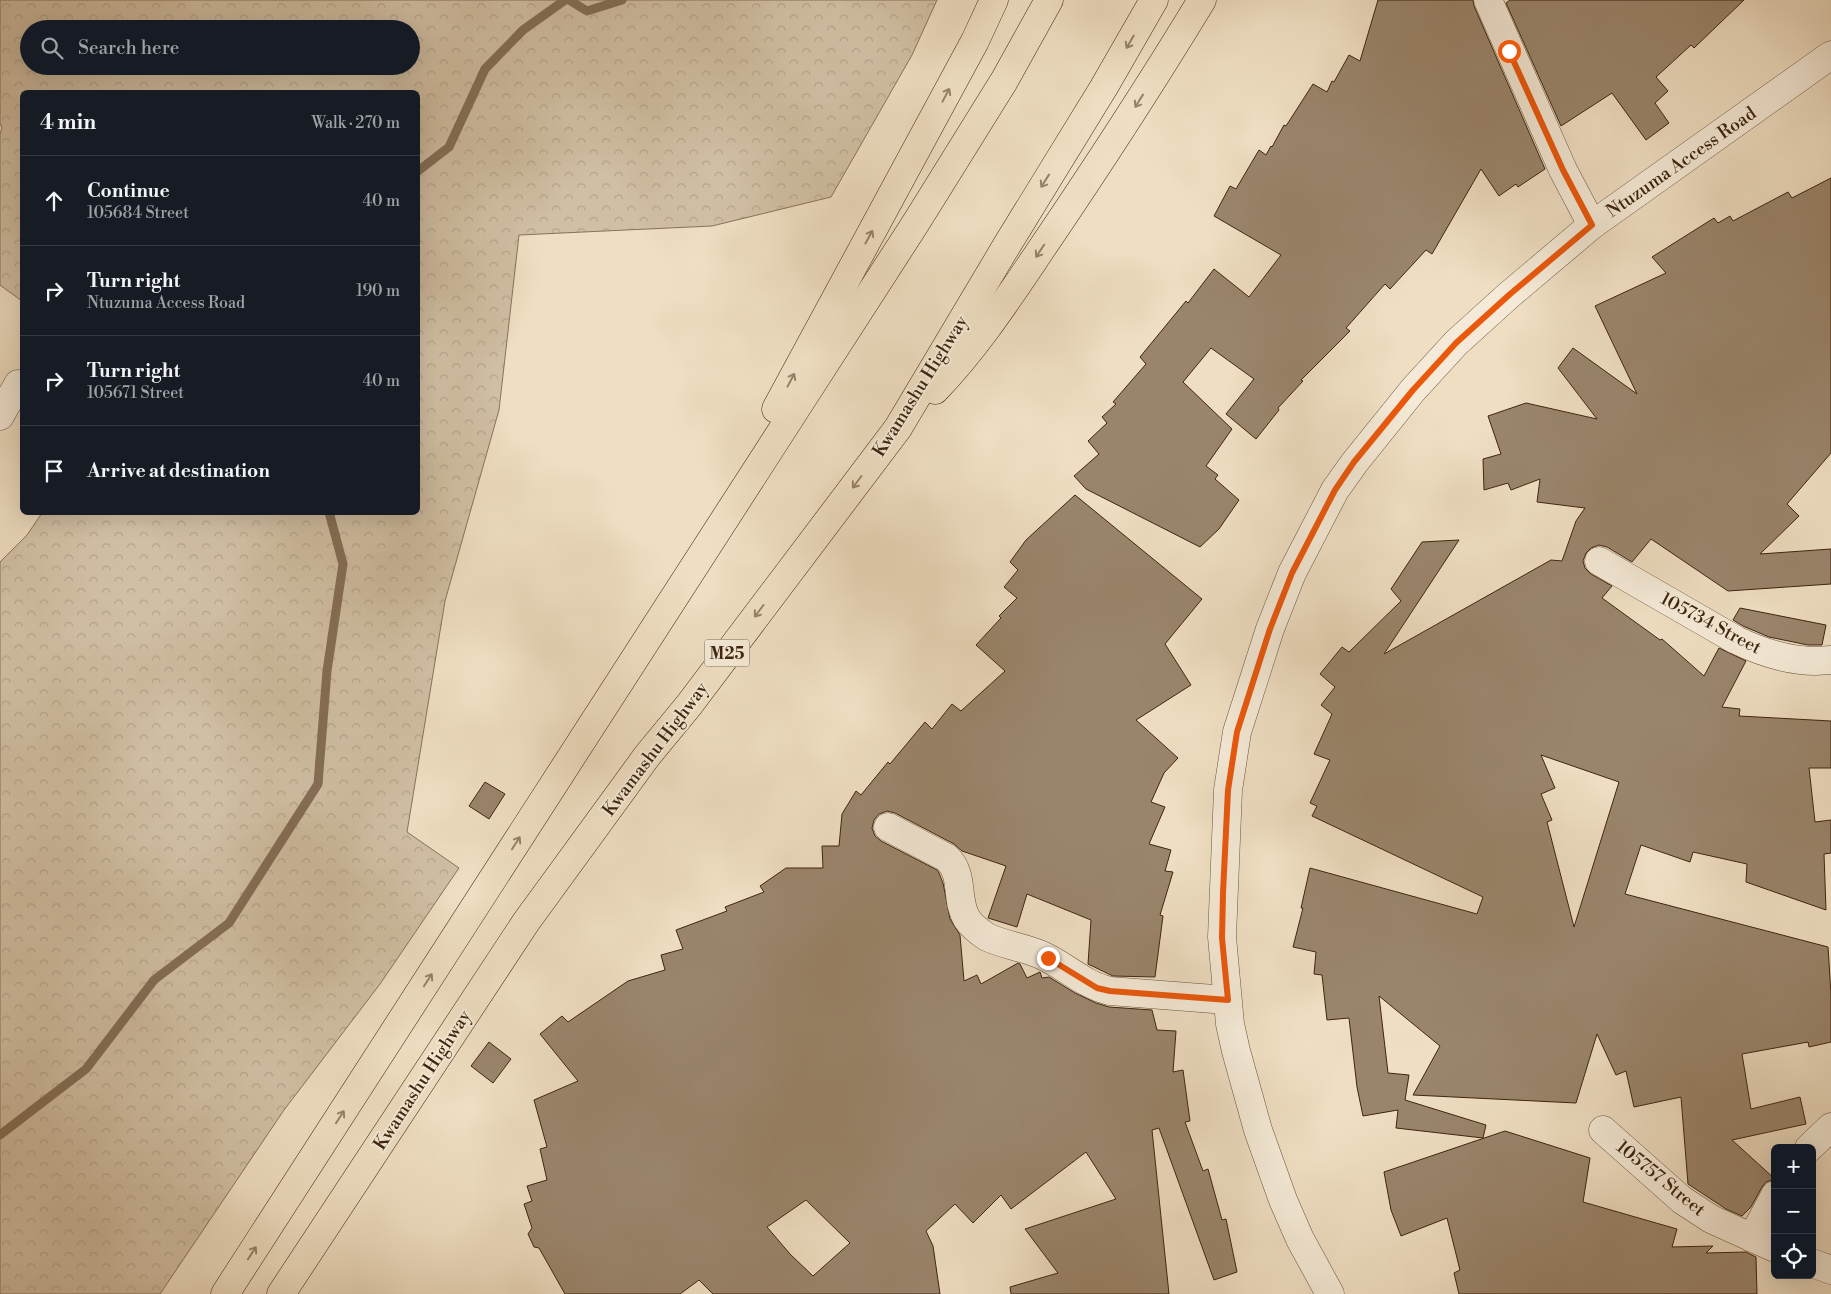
<!DOCTYPE html>
<html lang="en">
<head>
<meta charset="utf-8">
<style>
	body { margin:0; font-family:"Libre Bodoni",serif; background:#20242c; color:#f1f3f6 }
	.controls { position:absolute; right:15px; bottom:15px; display:grid; overflow:hidden; border-radius:8px; box-shadow:0 5px 20px #0002 }
	.controls button { width:45px; height:45px; display:grid; place-items:center; padding:0; border:0; border-bottom:1px solid #363941; background:#171b24; color:#f1f3f6; font:25px sans-serif }
	.stop { position:absolute; width:15px; height:15px; margin:-11px; border:4px solid #ea580c; border-radius:50%; background:#fff }
	.stop.end { background:#ea580c; border-color:#fff; box-shadow:0 1px 5px #0008 }
	.list { margin:0; padding:0; list-style:none }
	h2 { display:flex; justify-content:space-between; align-items:center; height:65px; margin:0; padding:0 20px; font-size:21px }
	h2 small { font-size:16px; font-weight:400; color:#9ea1a6 }
	.list li { display:grid; grid-template-columns:32px 1fr auto; gap:15px; align-items:center; box-sizing:border-box; height:90px; padding:0 20px; border-top:1px solid #363941 }
	.list b { display:block; font-size:19px; white-space:nowrap }
	.list p { margin:0; font-size:16px; white-space:nowrap; color:#9ea1a6 }
	.list em { font-size:16px; font-style:normal; color:#9ea1a6 }
	.icon { flex:none; width:28px; height:28px; fill:none; stroke:currentColor; stroke-width:2; stroke-linecap:round; stroke-linejoin:round }
	.map { position:relative; flex:none; width:1831px; height:1294px; overflow:hidden }
	.search { position:absolute; background:#171b24; box-shadow:0 5px 20px #0002; left:20px; top:20px; width:400px; height:55px; display:flex; align-items:center; gap:12px; box-sizing:border-box; padding:0 18px; border-radius:28px; color:#9ea1a6; font-size:19px }
	.panel { position:absolute; background:#171b24; box-shadow:0 5px 20px #0002; left:20px; top:90px; width:400px; height:425px; border-radius:8px }
	.map>svg:first-child { display:block }
	.forest { fill:url(#forest-crowns); stroke:#88725a; fill-rule:evenodd }
	.lines { fill:none; stroke-linecap:round; stroke-linejoin:round }
	.stream { stroke:#846e56; stroke-width:9 }
	.building { fill:#9a856c; stroke:#3e250f; fill-rule:evenodd }
	.minor-casing { stroke:#6a533c; stroke-width:29 }
	.tertiary-casing { stroke:#6a533c; stroke-width:29 }
	.primary-casing { stroke:#3e250f; stroke-width:29 }
	.minor { stroke:#f5ead7; stroke-width:28 }
	.tertiary { stroke:#f5ead7; stroke-width:28 }
	.primary { stroke:#efdec2; stroke-width:28 }
	.oneway { stroke:#968268 }
	.route { stroke:#ea580c; stroke-width:6 }
	.labels { text-anchor:middle; stroke-width:4; stroke-linejoin:round; paint-order:stroke }
	.shield { fill:#f5ead7; stroke:#75604b; stroke-width:1 }
	.shield-label { font-size:16px; font-weight:bold; fill:#3e250f }
	.street-label { font-size:18px; fill:#3e250f; stroke:#f5ead7 }
</style>
</head>
<body>
<div class="map">
<svg width="1831" height="1294" viewBox="0 0 1831 1294">
	<defs>
		<pattern id="forest-crowns" width="20" height="18" patternUnits="userSpaceOnUse" patternTransform="scale(1.25)"><rect width="20" height="18" fill="#d1bfa4"/><path d="M2 6a3 3 0 1 1 6 0M12 15a3 3 0 1 1 6 0" fill="none" stroke="#b4a48c"/></pattern>
	</defs>
	<rect width="100%" height="100%" fill="#efdec2"/>
	<filter id="stains"><feTurbulence type="fractalNoise" baseFrequency=".004" numOctaves="4"/><feColorMatrix values="0 0 0 0 .2 0 0 0 0 .09 0 0 0 0 .02 0 0 0 .5 -.17"/></filter>
	<radialGradient id="worn" r=".72"><stop offset=".6" stop-color="#630" stop-opacity="0"/><stop offset="1" stop-color="#630" stop-opacity=".3"/></radialGradient>
	<!-- forest -->
	<path class="forest" d="M0,0H937L912,55L831,197L712,226L519,235L499,410L445,601L407,832L459,868L380,984L284,1110L160,1294H0V562L27,535L42,513L418,512V92H22V301L0,285V134L2,128L0,123ZM29,29H411V66H29Z"/>
	<g class="lines">
		<!-- stream -->
		<g class="stream">
			<polyline points="569,0 587,11 622,0"/>
			<polyline points="418,171 449,147 485,69 523,30 565,0"/>
			<polyline points="0,1135 86,1069 154,980 229,923 318,784 327,671 343,564 329,512"/>
		</g>
	</g>
	<!-- building -->
	<g class="building">
		<polygon points="1378,0 1473,0 1474,6 1545,169 1518,187 1516,184 1499,196 1481,169 1432,254 1426,250 1390,289 1385,284 1346,328 1350,331 1301,380 1303,381 1278,408 1279,410 1256,439 1226,414 1254,379 1211,348 1183,382 1232,429 1206,466 1218,475 1215,479 1239,500 1219,529 1200,547 1086,489 1074,476 1099,454 1088,441 1107,423 1102,417 1116,404 1113,402 1146,364 1140,357 1186,301 1188,303 1214,269 1249,297 1281,255 1214,216 1230,186 1236,189 1259,150 1266,155 1271,146 1272,147 1284,125 1286,126 1313,84 1327,92 1332,81 1334,82 1349,55 1360,61"/>
		<polygon points="1510,0 1744,0 1694,48 1691,45 1656,77 1668,91 1655,103 1669,123 1646,140 1612,93 1561,126 1506,3"/>
		<path d="M1831,178V453L1787,504L1799,516L1760,554L1831,549V584L1728,591L1651,539L1632,562L1607,547L1599,545L1591,548L1586,553L1583,561L1585,568L1591,574L1612,586L1602,598L1660,640L1662,639L1704,676L1719,648L1746,661L1722,707L1740,709L1739,716L1831,721V768H1809L1815,822L1831,820V853L1824,854L1826,910L1746,882L1747,864L1693,852L1690,862L1641,845L1625,894L1828,947L1831,994V1042L1809,1047L1808,1042L1742,1054L1751,1109L1800,1097L1806,1124L1732,1140L1775,1179L1766,1182L1762,1187L1751,1207L1742,1216L1726,1209L1688,1184L1681,1097L1634,1107L1626,1071L1616,1075L1597,1034L1576,1103L1413,1095L1440,1046L1379,996L1388,1073L1409,1075L1405,1100L1486,1125L1483,1138L1396,1128L1398,1110L1363,1116L1357,1087L1349,1018L1327,1020L1322,975L1314,974L1316,952L1293,947L1303,908H1301L1310,868L1477,914L1483,897L1312,816L1317,806L1310,803L1330,760L1314,754L1332,714L1321,705L1335,687L1320,674L1342,647L1349,652L1401,601L1391,589L1422,542L1459,540L1384,654L1551,560L1562,561L1576,521L1585,508L1537,502L1540,479L1511,490L1508,483L1484,490L1483,459L1501,454L1488,416L1526,403L1597,419L1558,368L1573,348L1637,394L1595,306L1666,273L1652,257L1714,218L1718,223L1730,216L1733,221L1788,192L1792,198ZM1541,755L1619,782L1574,927L1547,822L1552,820L1541,794L1555,788Z"/>
		<path d="M1075,495L1202,599L1165,644L1191,685L1136,720L1178,758L1164,773L1151,802L1165,807L1149,844L1171,850L1165,871L1173,872L1160,915L1163,916L1155,977L1113,976L1088,964L1091,920L1027,894L1017,927L988,918L1006,866L962,851L954,844L895,813L887,811L879,814L874,820L872,828L875,836L881,841L937,870L939,873L943,883L950,919L960,935L964,981L977,975L981,984L1018,963L1020,964L1027,978L1040,972L1042,978L1049,977L1075,993L1096,1003L1109,1007L1152,1010L1157,1030L1176,1031L1173,1072L1183,1070L1190,1121L1185,1122L1203,1171L1208,1169L1222,1220L1226,1219L1237,1272L1214,1280L1159,1128L1152,1130L1169,1294H1011L1010,1287L1058,1273L1025,1229L1116,1199L1086,1152L1011,1209L1001,1195L973,1223L955,1204L926,1231L933,1246L940,1294H713L699,1280L680,1294H565L539,1248L534,1247L528,1234L532,1228L524,1204L532,1201L527,1186L547,1180L540,1149L547,1147L534,1100L578,1081L540,1034L562,1016L568,1022L628,981L665,970L661,955L683,949L676,930L727,911L725,907L764,892L760,886L786,868H823L822,846H839L842,814L856,791L861,795L888,762L890,764L925,722L932,729L952,704L961,711L1005,671L976,645L1001,618L999,616L1017,598L1004,587L1018,570L1010,562L1026,540ZM806,1200L850,1243L813,1276L790,1254L767,1227Z"/>
		<polygon points="1740,608 1826,625 1822,645 1808,645 1769,637 1743,626 1733,620"/>
		<polygon points="485,782 505,794 489,819 469,806"/>
		<polygon points="489,1042 511,1059 493,1083 471,1066"/>
		<polygon points="1505,1131 1590,1158 1583,1202 1677,1229 1672,1247 1713,1246 1706,1253 1746,1252 1756,1257 1757,1294 1459,1294 1454,1273 1460,1270 1447,1218 1401,1236 1391,1210 1384,1172"/>
	</g>
	<g class="lines">
		<!-- minor casing -->
		<g class="minor-casing">
			<g id="minor">
				<polyline points="1488,0 1563,170 1592,225"/>
				<polyline points="0,416 18,384"/>
				<path d="M1599,561L1736,640C1765,654 1798,664 1831,660"/>
				<path d="M888,827L947,858C965,875 955,900 967,919C971,925 981,933 987,937C1004,945 1022,947 1039,954C1064,964 1083,985 1110,991L1227,1000"/>
				<polyline points="1603,1130 1682,1200 1711,1219 1775,1248"/>
				<polyline points="1809,1148 1831,1127"/>
				<polyline points="1752,1238 1775,1195"/>
				<polyline points="1812,1263 1831,1270"/>
			</g>
		</g>
		<!-- tertiary casing -->
		<g class="tertiary-casing">
			<polyline id="tertiary" points="1330,1294 1300,1239 1283,1200 1258,1130 1236,1051 1230,1024 1222,937 1228,790 1237,732 1270,629 1292,573 1335,490 1355,462 1413,390 1456,343 1509,295 1592,225 1831,55"/>
		</g>
		<!-- primary casing -->
		<g class="primary-casing">
			<g id="primary">
				<path d="M935,390C976,348 1009,297 1042,248C1097,167 1151,84 1202,0"/>
				<polyline points="776,409 975,41 994,0"/>
				<polyline points="225,1294 917,221 1004,81 1049,0"/>
				<polyline points="281,1294 526,922 647,756 689,705 898,428 1007,245 1104,87 1154,0"/>
			</g>
		</g>
		<!-- minor -->
		<use href="#minor" class="minor"/>
		<!-- tertiary -->
		<use href="#tertiary" class="tertiary"/>
		<!-- primary -->
		<use href="#primary" class="primary"/>
	</g>
	<!-- one-way arrows -->
	<defs><path id="oneway-shaft" d="M-6 0H5M1.5-3L5.5 0L1.5 3" fill="none" stroke-width="1.6" stroke-linecap="round" stroke-linejoin="round" transform="scale(1.25)"/></defs>
	<g class="oneway">
		<use href="#oneway-shaft" transform="translate(1130 42) rotate(120)"/>
		<use href="#oneway-shaft" transform="translate(946 95) rotate(-62)"/>
		<use href="#oneway-shaft" transform="translate(1139 101) rotate(122)"/>
		<use href="#oneway-shaft" transform="translate(1045 181) rotate(122)"/>
		<use href="#oneway-shaft" transform="translate(869 237) rotate(-61)"/>
		<use href="#oneway-shaft" transform="translate(1040 251) rotate(124)"/>
		<use href="#oneway-shaft" transform="translate(791 380) rotate(-62)"/>
		<use href="#oneway-shaft" transform="translate(857 482) rotate(127)"/>
		<use href="#oneway-shaft" transform="translate(759 611) rotate(127)"/>
		<use href="#oneway-shaft" transform="translate(516 843) rotate(-57)"/>
		<use href="#oneway-shaft" transform="translate(428 980) rotate(-57)"/>
		<use href="#oneway-shaft" transform="translate(340 1117) rotate(-57)"/>
		<use href="#oneway-shaft" transform="translate(252 1253) rotate(-57)"/>
	</g>
	<g class="lines">
		<!-- route -->
		<polyline class="route" points="1048,958 1097,988 1110,991 1228,1000 1222,938 1223,893 1228,790 1237,732 1270,629 1292,573 1335,490 1354,462 1413,390 1456,343 1509,295 1592,225 1563,170 1509,51"/>
	</g>
	<g class="labels">
		<!-- shield labels -->
		<rect class="shield" x="704.5" y="639.5" width="45" height="27" rx="4"/>
		<g class="shield-label">
			<text x="727" y="659">M25</text>
		</g>
		<!-- street labels -->
		<g class="street-label">
			<text transform="translate(1681 162) rotate(-35)" y="6">Ntuzuma Access Road</text>
			<text transform="translate(920 386) rotate(-58)" y="6">Kwamashu Highway</text>
			<text transform="translate(1711 623) rotate(28)" y="6">105734 Street</text>
			<text transform="translate(655 749) rotate(-53)" y="6">Kwamashu Highway</text>
			<text transform="translate(422 1080) rotate(-57)" y="6">Kwamashu Highway</text>
			<text transform="translate(1661 1178) rotate(39)" y="6">105757 Street</text>
		</g>
	</g>
	<rect width="100%" height="100%" filter="url(#stains)"/>
	<rect width="100%" height="100%" fill="url(#worn)"/>
</svg>
<div class="controls">
<button>+</button>
<button>−</button>
<button><svg class="icon" aria-label="locate" viewBox="0 0 24 24"><circle cx="12" cy="12" r="6"/><path d="M12 2v4M12 18v4M2 12h4M18 12h4"/></svg></button>
</div>
<div class="stop" style="left:1509px;top:51px"></div>
<div class="stop end" style="left:1048px;top:958px"></div>
<div class="search"><svg class="icon" aria-label="search" viewBox="0 0 24 24"><circle cx="10" cy="10" r="6"/><path d="M15 15l6 6"/></svg>Search here</div>
<section class="panel">
<h2>4 min<small>Walk · 270 m</small></h2>
<ul class="list">
<li><svg class="icon" aria-label="ahead" viewBox="0 0 24 24"><path d="M12 20V5M6 11l6-6 6 6"/></svg><div><b>Continue</b><p>105684 Street</p></div><em>40 m</em></li>
<li><svg class="icon" aria-label="right" viewBox="0 0 24 24"><path d="M7 20v-9h11M14 6l5 5-5 5"/></svg><div><b>Turn right</b><p>Ntuzuma Access Road</p></div><em>190 m</em></li>
<li><svg class="icon" aria-label="right" viewBox="0 0 24 24"><path d="M7 20v-9h11M14 6l5 5-5 5"/></svg><div><b>Turn right</b><p>105671 Street</p></div><em>40 m</em></li>
<li><svg class="icon" aria-label="arrive" viewBox="0 0 24 24"><path d="M6 21V4h12l-3 4 3 4H6"/></svg><div><b>Arrive at destination</b></div></li>
</ul>
</section>
</div>
</body>
</html>
